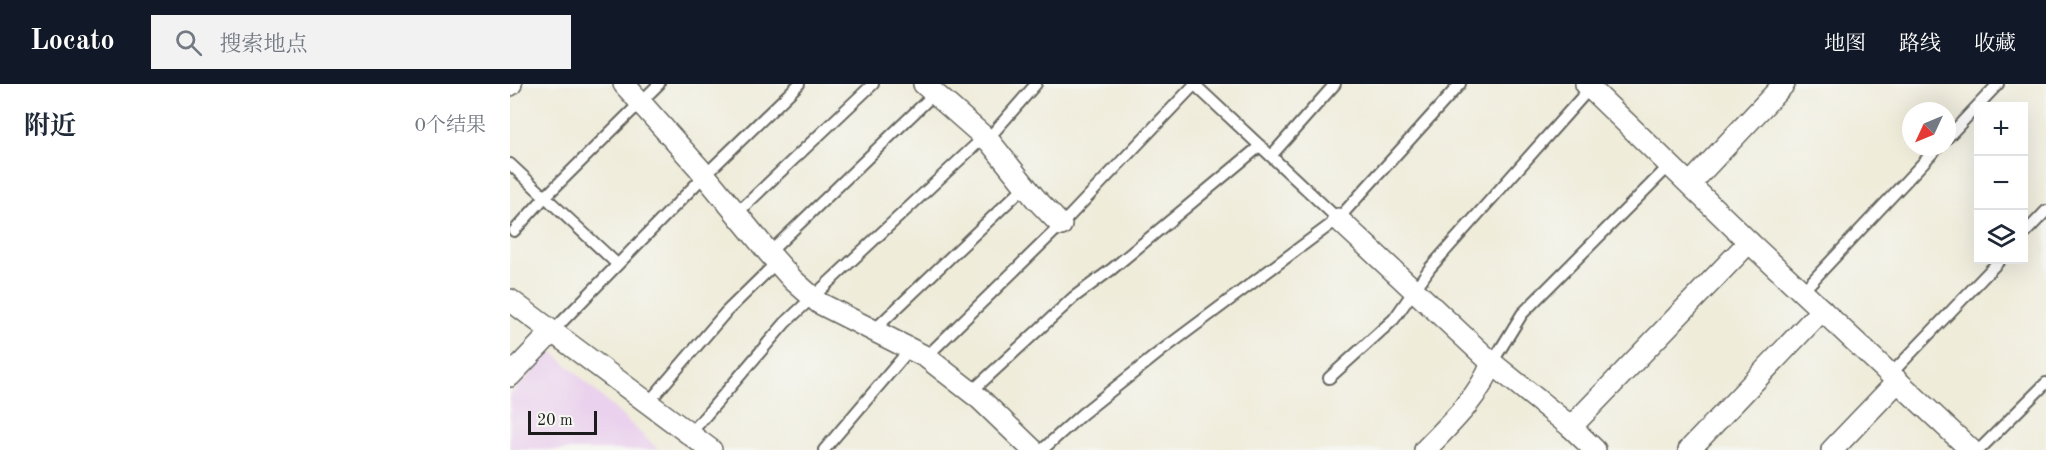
<!DOCTYPE html>
<html lang="zh">
<head>
<meta charset="utf-8">
<style>
	body { margin:0; font-family:"Old Standard TT","Noto Serif SC",serif; background:#f2f2f3; color:#1f2937 }
	.controls { position:absolute; right:18px; top:18px; display:grid; overflow:hidden; border-radius:0px; box-shadow:0 6px 24px #0002 }
	.controls button { width:54px; height:54px; display:grid; place-items:center; padding:0; border:0; border-bottom:2px solid #e0e1e3; background:#fff; color:#1f2937; font:30px sans-serif }
	.compass { position:absolute; left:1392px; top:18px; width:54px; height:54px; border-radius:50%; background:#fff; box-shadow:0 6px 24px #0002; rotate:226deg }
	.scale { position:absolute; left:18px; bottom:15px; width:69px; box-sizing:border-box; padding-left:6px; border:3px solid #1c1c1c; border-top:0; font-size:16px; line-height:21px; white-space:nowrap; color:#1c1c1c; -webkit-text-stroke:4px #f6f6f2; paint-order:stroke }
	.list { margin:0; padding:0; list-style:none }
	h2 { display:flex; justify-content:space-between; align-items:center; height:78px; margin:0; padding:0 24px; font-size:26px }
	h2 small { font-size:20px; font-weight:400; color:#747a83 }
	.icon { flex:none; width:33px; height:33px; fill:none; stroke:currentColor; stroke-width:2; stroke-linecap:round; stroke-linejoin:round }
	.map { position:relative; flex:none; width:1536px; height:366px; overflow:hidden }
	header { display:flex; align-items:center; gap:36px; box-sizing:border-box; height:84px; padding:0 30px; background:#111827; color:#fff }
	header strong { font-size:28px }
	nav { display:flex; gap:33px; margin-inline-start:auto; font-size:21px }
	.search { width:420px; height:54px; background:#f2f2f3; display:flex; align-items:center; gap:15px; box-sizing:border-box; padding:0 21px; border-radius:0px; color:#747a83; font-size:22px }
	main { display:flex }
	aside { flex:1; background:#fff }
	.map>svg:first-child { display:block }
	.built { fill:#ead1ed }
	.lines { fill:none; stroke-linecap:round; stroke-linejoin:round }
	.service-casing { stroke:#66655e; stroke-width:14 }
	.minor-casing { stroke:#66655e; stroke-width:24 }
	.service { stroke:#fff; stroke-width:10 }
	.minor { stroke:#fff; stroke-width:21 }
</style>
</head>
<body>
<header>
<strong>Locato</strong>
<div class="search"><svg class="icon" aria-label="search" viewBox="0 0 24 24"><circle cx="10" cy="10" r="6"/><path d="M15 15l6 6"/></svg>搜索地点</div>
<nav><a>地图</a><a>路线</a><a>收藏</a></nav>
</header>
<main>
<aside>
<h2>附近<small>0个结果</small></h2>
<ul class="list">
</ul>
</aside>
<div class="map">
<svg width="1536" height="366" viewBox="0 0 1536 366">
	<rect width="100%" height="100%" fill="#f6f6f2"/>
	<filter id="ink" filterUnits="userSpaceOnUse"><feTurbulence type="fractalNoise" baseFrequency=".0167" numOctaves="2"/><feDisplacementMap in="SourceGraphic" scale="12" xChannelSelector="R" yChannelSelector="G"/><feConvolveMatrix kernelMatrix="1 2 1 2 8 2 1 2 1" color-interpolation-filters="sRGB"/></filter>
	<filter id="wash" filterUnits="userSpaceOnUse"><feTurbulence type="fractalNoise" baseFrequency=".008" numOctaves="4" result="noise"/><feDisplacementMap in="SourceGraphic" scale="24" xChannelSelector="R" yChannelSelector="G"/><feGaussianBlur stdDeviation="1.35" result="paint"/><feColorMatrix in="noise" values="0 0 0 0 0 0 0 0 0 0 0 0 0 0 0 0 0 1.4 0 .05"/><feComposite in="paint" operator="in"/></filter>
	<g filter="url(#wash)">
		<rect width="100%" height="100%" fill="#efecda"/>
		<!-- built -->
		<polygon class="built" points="42,267 149,366 0,366 0,311"/>
	</g>
	<g filter="url(#ink)">
		<g class="lines">
			<!-- service casing -->
			<g class="service-casing">
				<g id="service">
					<polyline points="684,0 828,135"/>
					<polyline points="1437,54 1488,0"/>
					<polyline points="477,56 526,0"/>
					<polyline points="761,72 825,0"/>
					<polyline points="0,80 107,180"/>
					<polyline points="226,130 363,0"/>
					<polyline points="4,147 35,113 149,0"/>
					<polyline points="1514,150 1536,127"/>
					<polyline points="259,169 425,9"/>
					<polyline points="1292,208 1428,63"/>
					<polyline points="364,246 515,102"/>
					<polyline points="42,248 195,91 289,0"/>
					<polyline points="416,273 551,141 685,0"/>
					<polyline points="982,279 1012,230 1160,81"/>
					<polyline points="1380,291 1490,176"/>
					<polyline points="819,294 884,235 920,184 1080,4"/>
					<polyline points="461,308 564,213 602,185 750,62"/>
					<polyline points="138,319 216,228 267,178"/>
					<polyline points="180,350 275,239 474,53"/>
					<polyline points="314,366 400,265"/>
					<polyline points="532,366 572,330 651,267 828,135 950,0"/>
					<polyline points="1469,366 1536,299"/>
				</g>
			</g>
			<!-- minor casing -->
			<g class="minor-casing">
				<g id="minor">
					<polyline points="114,0 189,84 259,169 283,196 309,219 416,273 470,315 523,366"/>
					<polyline points="414,0 480,58 525,114 551,141"/>
					<polyline points="1076,0 1239,158 1461,366"/>
					<polyline points="0,1 1,0"/>
					<polyline points="1180,100 1274,0"/>
					<polyline points="828,135 982,279 1061,343 1085,366"/>
					<polyline points="0,216 201,366"/>
					<polyline points="0,292 42,248"/>
					<polyline points="1061,343 1239,158"/>
					<path d="M915,366C940,340 969,313 982,279"/>
					<polyline points="1179,366 1312,226"/>
					<polyline points="1322,366 1388,297"/>
				</g>
			</g>
			<!-- service -->
			<use href="#service" class="service"/>
			<!-- minor -->
			<use href="#minor" class="minor"/>
		</g>
	</g>
</svg>
<div class="controls">
<button>+</button>
<button>−</button>
<button><svg class="icon" aria-label="layers" viewBox="0 0 24 24"><path d="M12 4l9 5-9 5-9-5zM3 14l9 5 9-5"/></svg></button>
</div>
<svg class="compass" viewBox="-18 -18 36 36"><path d="M0-13l5 13h-10z" fill="#e53935"/><path d="M0 13l5-13h-10z" fill="#747a83"/></svg>
<div class="scale">20 m</div>
</div>
</main>
</body>
</html>
